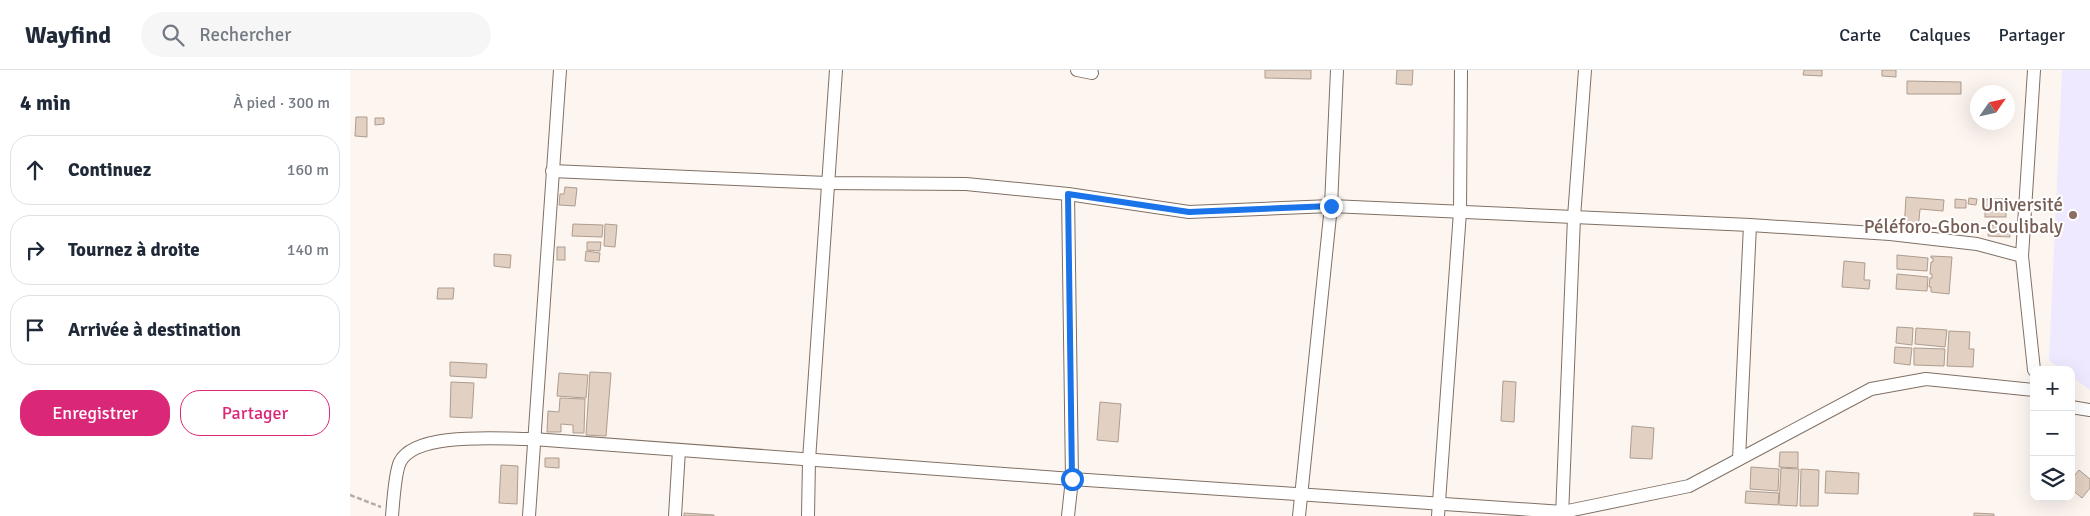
<!DOCTYPE html>
<html lang="fr">
<head>
<meta charset="utf-8">
<style>
	body { margin:0; font-family:Signika,sans-serif; background:#f6f6f7; color:#1f2937 }
	.controls { position:absolute; right:15px; bottom:15px; display:grid; overflow:hidden; border-radius:10px; box-shadow:0 5px 20px #0002 }
	.controls button { width:45px; height:45px; display:grid; place-items:center; padding:0; border:0; border-bottom:1px solid #e0e1e3; background:#fff; color:#1f2937; font:25px sans-serif }
	.compass { position:absolute; left:1620px; top:15px; width:45px; height:45px; border-radius:50%; background:#fff; box-shadow:0 5px 20px #0002; rotate:56deg }
	.stop { position:absolute; width:15px; height:15px; margin:-11px; border:4px solid #1a73e8; border-radius:50%; background:#fff }
	.stop.end { background:#1a73e8; border-color:#fff; box-shadow:0 1px 5px #0008 }
	.list { margin:0; padding:0; list-style:none }
	h2 { display:flex; justify-content:space-between; align-items:center; height:65px; margin:0; padding:0 20px; font-size:21px }
	h2 small { font-size:16px; font-weight:400; color:#747a83 }
	.list li { display:grid; grid-template-columns:32px 1fr auto; gap:15px; align-items:center; box-sizing:border-box; height:70px; margin:0 10px 10px; padding:0 10px; border:1px solid #e0e1e3; border-radius:20px }
	.list b { display:block; font-size:19px; white-space:nowrap }
	.list em { font-size:16px; font-style:normal; color:#747a83 }
	.actions { display:flex; gap:10px; padding:15px 20px }
	.actions a { flex:1; padding:11px 0; border:1px solid #db2777; border-radius:20px; text-align:center; font-size:18px; color:#db2777 }
	.actions .main { background:#db2777; color:#fff }
	.icon { flex:none; width:28px; height:28px; fill:none; stroke:currentColor; stroke-width:2; stroke-linecap:round; stroke-linejoin:round }
	.map { position:relative; flex:none; width:1740px; height:446px; overflow:hidden }
	header { display:flex; align-items:center; gap:30px; box-sizing:border-box; height:70px; padding:0 25px; background:#fff; border-bottom:1px solid #e0e1e3 }
	header strong { font-size:24px }
	nav { display:flex; gap:28px; margin-inline-start:auto; font-size:18px }
	.search { width:350px; height:45px; background:#f6f6f7; display:flex; align-items:center; gap:12px; box-sizing:border-box; padding:0 18px; border-radius:28px; color:#747a83; font-size:19px }
	main { display:flex }
	aside { flex:1; background:#fff }
	.map>svg:first-child { display:block }
	.education { fill:#eee9ff }
	.building { fill:#e2d0c2; stroke:#ad9d8f }
	.lines { fill:none; stroke-linecap:round; stroke-linejoin:round }
	.minor-casing { stroke:#807064; stroke-width:14 }
	.path { stroke:#b3aba6; stroke-width:2.5; stroke-dasharray:5 2.5; stroke-linecap:butt }
	.minor { stroke:#fff; stroke-width:12 }
	.route { stroke:#1a73e8; stroke-width:6 }
	.education-dot { fill:#8d6e63; stroke:#fff; stroke-width:2 }
	.labels { text-anchor:middle; stroke-width:4; stroke-linejoin:round; paint-order:stroke }
	.education-label { font-size:19px; fill:#785e54; stroke:#fff; text-anchor:end }
</style>
</head>
<body>
<header>
<strong>Wayfind</strong>
<div class="search"><svg class="icon" aria-label="search" viewBox="0 0 24 24"><circle cx="10" cy="10" r="6"/><path d="M15 15l6 6"/></svg>Rechercher</div>
<nav><a>Carte</a><a>Calques</a><a>Partager</a></nav>
</header>
<main>
<aside>
<h2>4 min<small>À pied · 300 m</small></h2>
<ul class="list">
<li><svg class="icon" aria-label="ahead" viewBox="0 0 24 24"><path d="M12 20V5M6 11l6-6 6 6"/></svg><div><b>Continuez</b></div><em>160 m</em></li>
<li><svg class="icon" aria-label="right" viewBox="0 0 24 24"><path d="M7 20v-9h11M14 6l5 5-5 5"/></svg><div><b>Tournez à droite</b></div><em>140 m</em></li>
<li><svg class="icon" aria-label="arrive" viewBox="0 0 24 24"><path d="M6 21V4h12l-3 4 3 4H6"/></svg><div><b>Arrivée à destination</b></div></li>
</ul>
<div class="actions"><a class="main">Enregistrer</a><a>Partager</a></div>
</aside>
<div class="map">
<svg width="1740" height="446" viewBox="0 0 1740 446">
	<rect width="100%" height="100%" fill="#fdf5f0"/>
	<!-- education -->
	<polygon class="education" points="1712,0 1740,0 1740,320 1721,306 1721,300 1712,300 1699,290"/>
	<!-- building -->
	<g class="building">
		<polygon points="915,0 961,0 961,9 915,8"/>
		<polygon points="1047,0 1063,0 1062,15 1046,14"/>
		<polygon points="1454,0 1472,0 1472,6 1453,5"/>
		<polygon points="1532,0 1546,0 1546,7 1532,6"/>
		<polygon points="1557,11 1611,12 1611,24 1557,24"/>
		<polygon points="6,47 17,47 17,67 5,66"/>
		<polygon points="25,48 34,48 34,54 25,55"/>
		<polygon points="215,117 227,118 225,136 209,135 210,124 214,124"/>
		<polygon points="1556,127 1594,130 1593,141 1570,139 1568,161 1554,160"/>
		<polygon points="1619,128 1627,129 1626,135 1618,134"/>
		<polygon points="1605,129 1616,130 1616,138 1605,138"/>
		<rect x="1635" y="129" width="21" height="18"/>
		<polygon points="223,154 253,155 252,167 222,166"/>
		<polygon points="255,154 267,155 265,177 254,176"/>
		<polygon points="1639,155 1660,157 1660,167 1638,166"/>
		<polygon points="237,172 251,172 250,181 237,180"/>
		<rect x="207" y="177" width="8" height="13"/>
		<polygon points="236,181 250,183 249,192 235,191"/>
		<polygon points="144,184 161,185 160,198 144,196"/>
		<polygon points="1547,185 1578,188 1577,201 1547,199"/>
		<polygon points="1581,186 1602,187 1599,224 1581,222 1581,217 1579,217 1580,208 1582,208 1582,204 1580,204 1581,192 1583,192 1583,188 1581,188"/>
		<polygon points="1494,191 1515,193 1514,210 1520,210 1519,219 1492,217"/>
		<polygon points="1547,204 1578,207 1577,221 1546,219"/>
		<polygon points="88,218 104,218 103,229 87,229"/>
		<polygon points="1547,257 1563,258 1562,275 1546,273"/>
		<polygon points="1566,258 1597,260 1595,277 1565,274"/>
		<polygon points="1599,261 1620,262 1619,279 1624,279 1623,297 1597,296"/>
		<polygon points="1545,277 1562,278 1560,295 1544,293"/>
		<polygon points="1564,278 1595,279 1594,296 1564,295"/>
		<polygon points="100,292 137,294 136,308 100,306"/>
		<polygon points="240,302 261,303 256,366 236,365"/>
		<polygon points="209,303 238,305 236,328 207,326"/>
		<polygon points="1153,311 1166,312 1164,352 1151,351"/>
		<polygon points="101,312 124,313 122,348 100,347"/>
		<polygon points="210,328 235,329 234,363 223,363 223,355 211,354 211,362 197,362 198,341 209,342"/>
		<polygon points="750,332 771,334 768,372 747,370"/>
		<polygon points="1282,356 1304,358 1302,389 1280,388"/>
		<polygon points="1430,382 1448,382 1448,398 1429,397"/>
		<polygon points="195,388 209,388 209,398 195,397"/>
		<polygon points="151,395 168,396 167,434 149,433"/>
		<polygon points="1401,397 1429,399 1428,421 1400,419"/>
		<polygon points="1431,398 1449,399 1447,436 1429,435"/>
		<polygon points="1451,399 1469,400 1468,436 1450,436"/>
		<polygon points="1729,400 1740,409 1740,418 1732,428 1721,419 1721,410"/>
		<polygon points="1476,401 1509,403 1508,424 1475,423"/>
		<polygon points="1396,421 1429,423 1428,435 1395,433"/>
		<polygon points="334,443 364,445 364,446 334,446"/>
		<polygon points="1624,443 1644,444 1644,446 1624,446"/>
	</g>
	<g class="lines">
		<!-- minor casing -->
		<g class="minor-casing">
			<g id="minor">
				<polyline points="727,0 742,3"/>
				<polyline points="1684,0 1672,186 1684,300"/>
				<polyline points="202,101 477,113 616,114 718,124 839,142 981,136 1400,155 1540,164 1627,174 1672,186"/>
				<polyline points="1721,337 1740,340"/>
				<polyline points="1389,389 1400,155"/>
				<path d="M42,446C43,434 45,402 50,392C65,361 153,369 183,369L722,409L1213,442L1339,416L1521,319L1576,309L1684,320"/>
				<polyline points="179,446 210,0"/>
				<polyline points="325,446 329,380"/>
				<polyline points="458,446 459,390 486,0"/>
				<polyline points="718,446 722,409 718,124"/>
				<polyline points="949,446 981,136 987,0"/>
				<polyline points="1088,446 1110,142 1111,0"/>
				<polyline points="1212,446 1224,147 1235,0"/>
			</g>
		</g>
		<!-- path -->
		<polyline class="path" points="0,425 31,437"/>
		<!-- minor -->
		<use href="#minor" class="minor"/>
	</g>
	<g class="lines">
		<!-- route -->
		<polyline class="route" points="722,409 718,124 839,142 981,136"/>
	</g>
	<!-- markers -->
	<circle class="education-dot" cx="1723" cy="145" r="5"/>
	<g class="labels">
		<!-- education labels -->
		<g class="education-label">
			<text x="1713" y="141">Université<tspan x="1713" dy="22">Péléforo-Gbon-Coulibaly</tspan></text>
		</g>
	</g>
</svg>
<div class="controls">
<button>+</button>
<button>−</button>
<button><svg class="icon" aria-label="layers" viewBox="0 0 24 24"><path d="M12 4l9 5-9 5-9-5zM3 14l9 5 9-5"/></svg></button>
</div>
<svg class="compass" viewBox="-18 -18 36 36"><path d="M0-13l5 13h-10z" fill="#e53935"/><path d="M0 13l5-13h-10z" fill="#747a83"/></svg>
<div class="stop" style="left:722px;top:409px"></div>
<div class="stop end" style="left:981px;top:136px"></div>
</div>
</main>
</body>
</html>
